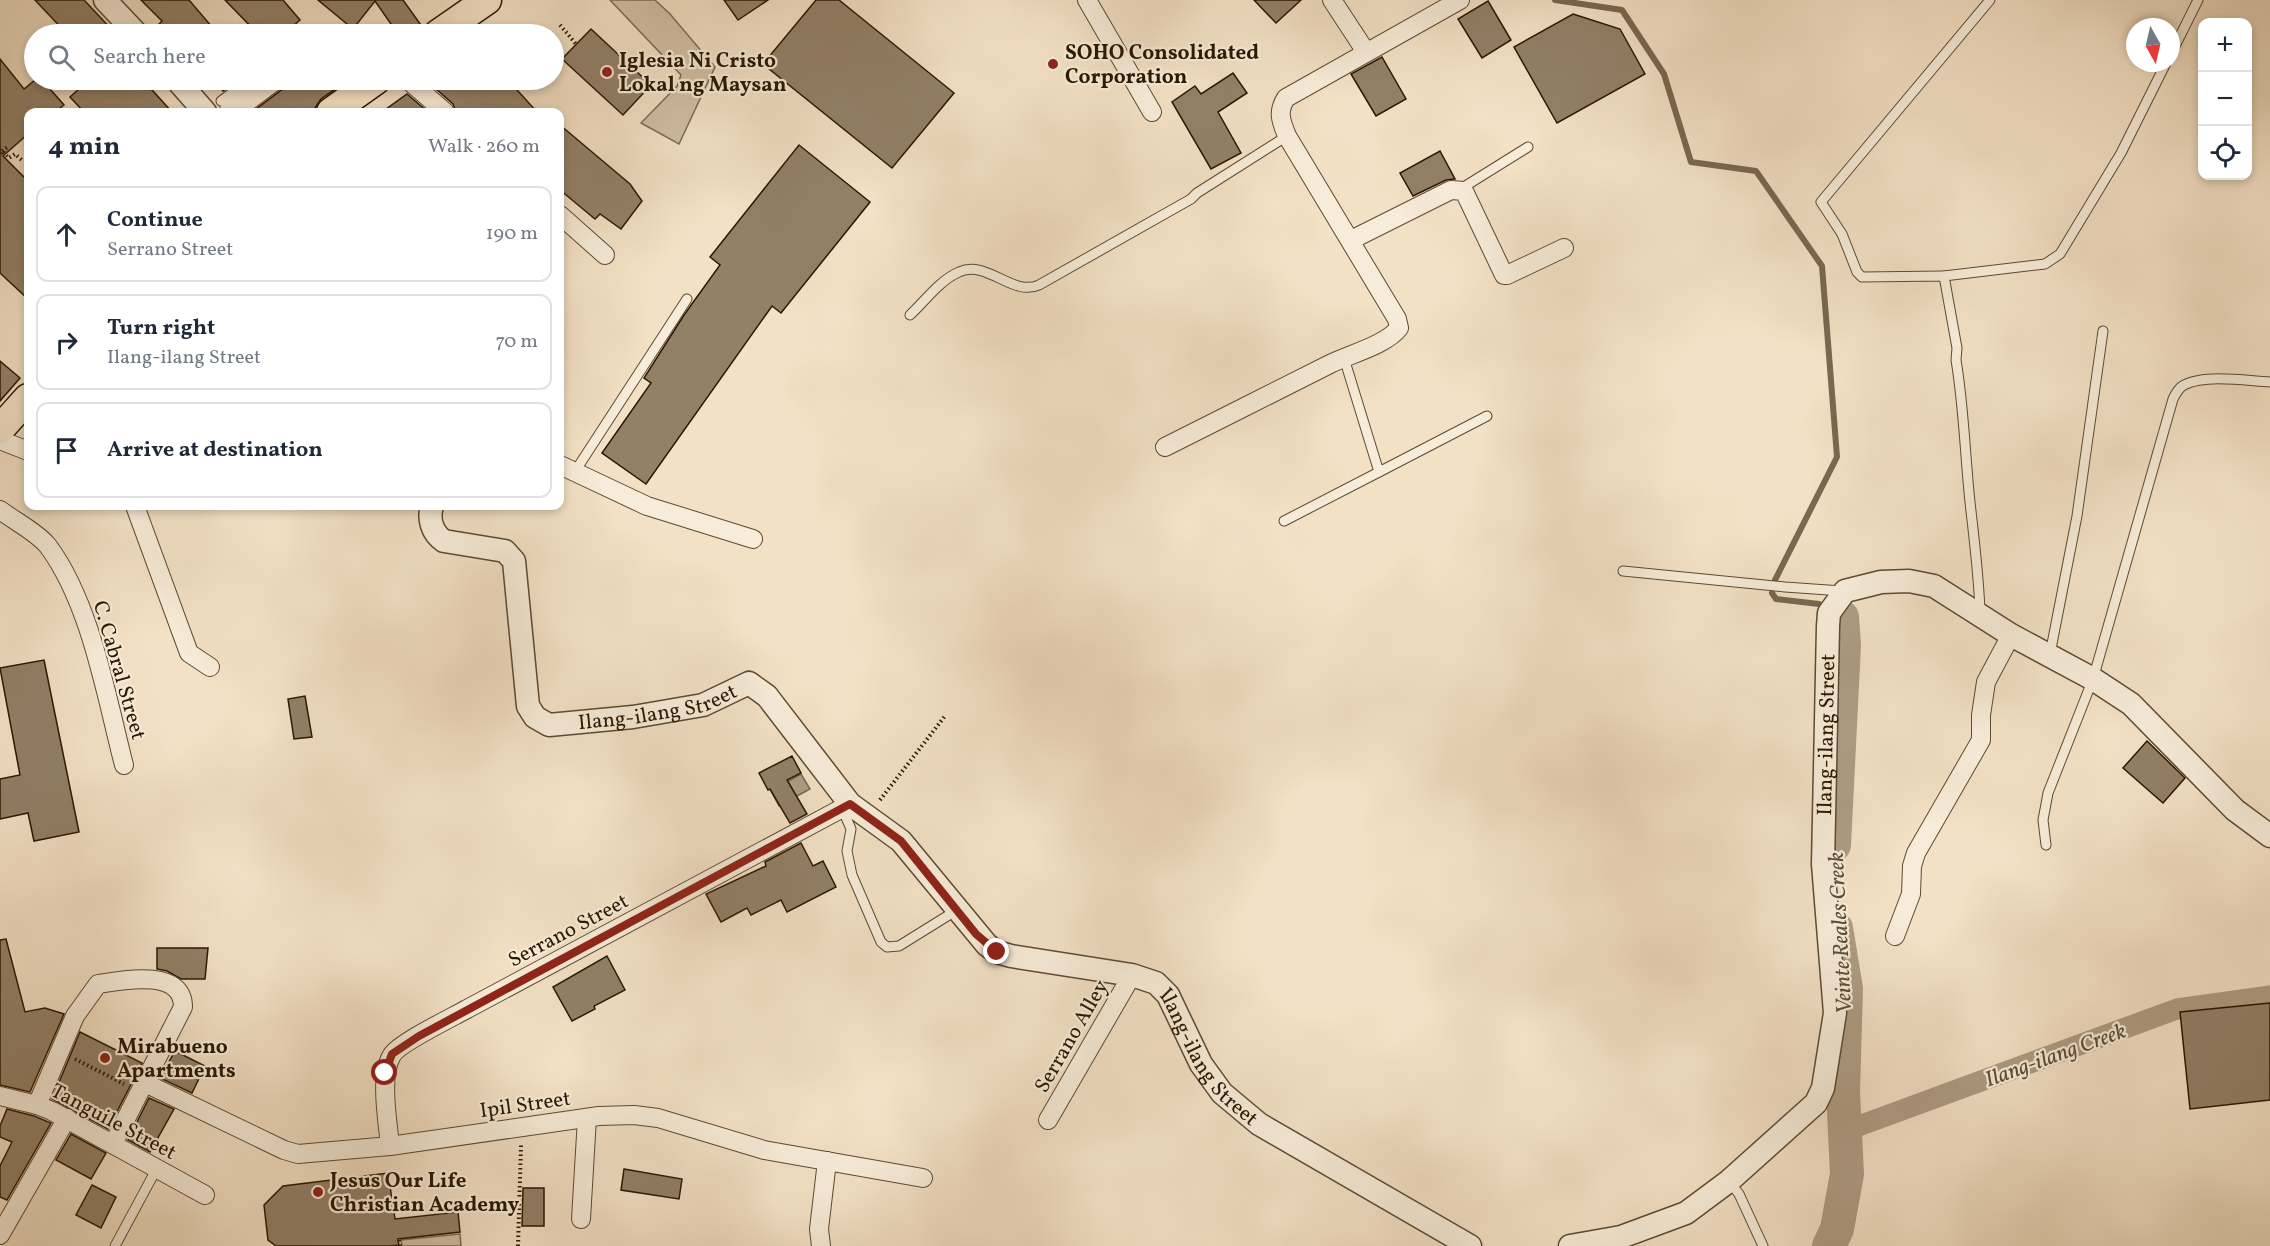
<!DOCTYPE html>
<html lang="en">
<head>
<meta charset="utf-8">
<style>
	body { margin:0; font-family:Vollkorn,serif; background:#f2f2f3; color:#1f2937 }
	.controls { position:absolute; right:18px; top:18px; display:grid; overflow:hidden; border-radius:12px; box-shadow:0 3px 9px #0003 }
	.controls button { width:54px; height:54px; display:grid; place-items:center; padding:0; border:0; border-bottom:2px solid #e0e1e3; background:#fff; color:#1f2937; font:30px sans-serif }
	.compass { position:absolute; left:2126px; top:18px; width:54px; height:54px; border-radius:50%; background:#fff; box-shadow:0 3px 9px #0003; rotate:172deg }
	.stop { position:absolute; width:18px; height:18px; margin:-14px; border:4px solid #8f2418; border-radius:50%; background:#fff }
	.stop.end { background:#8f2418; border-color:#fff; box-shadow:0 2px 6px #0008 }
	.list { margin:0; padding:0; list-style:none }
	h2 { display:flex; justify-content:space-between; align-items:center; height:78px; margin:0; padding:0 24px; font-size:26px }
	h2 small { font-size:20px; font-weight:400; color:#747a83 }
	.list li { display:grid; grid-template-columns:39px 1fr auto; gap:18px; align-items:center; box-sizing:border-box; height:96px; margin:0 12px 12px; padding:0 12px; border:2px solid #e0e1e3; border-radius:12px }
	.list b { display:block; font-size:22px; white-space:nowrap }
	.list p { margin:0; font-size:20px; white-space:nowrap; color:#747a83 }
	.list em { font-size:20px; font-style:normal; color:#747a83 }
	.icon { flex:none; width:33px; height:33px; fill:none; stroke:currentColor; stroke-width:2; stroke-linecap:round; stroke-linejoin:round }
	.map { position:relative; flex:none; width:2270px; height:1246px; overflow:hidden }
	.search { position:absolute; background:#fff; box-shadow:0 3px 9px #0003; left:24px; top:24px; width:540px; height:66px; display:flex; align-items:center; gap:15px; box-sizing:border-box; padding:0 21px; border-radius:33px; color:#747a83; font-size:22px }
	.panel { position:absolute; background:#fff; box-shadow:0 3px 9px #0003; left:24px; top:108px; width:540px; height:402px; border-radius:12px }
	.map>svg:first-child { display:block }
	.green { fill:#d1bfa4; stroke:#7d6b53; stroke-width:1.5 }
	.water { fill:#ae9c83; stroke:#79674f; stroke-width:1.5 }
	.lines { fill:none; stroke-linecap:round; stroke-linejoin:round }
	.stream { stroke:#79674f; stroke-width:6 }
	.canal { stroke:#ae9c83; stroke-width:21 }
	.river { stroke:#ae9c83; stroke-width:34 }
	.building { fill:#928067; stroke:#291702; stroke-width:1.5 }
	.service-casing { stroke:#5c4a33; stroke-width:11 }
	.minor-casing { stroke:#5c4a33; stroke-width:20 }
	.tertiary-casing { stroke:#5c4a33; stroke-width:25 }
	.primary-casing { stroke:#291702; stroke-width:31 }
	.path { stroke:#291702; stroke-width:4; stroke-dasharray:1.5 3; stroke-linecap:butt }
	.service { stroke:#f7ecd9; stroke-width:9 }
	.minor { stroke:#f7ecd9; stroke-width:18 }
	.tertiary { stroke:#f7ecd9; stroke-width:22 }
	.primary { stroke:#f3e1c5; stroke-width:28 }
	.route { stroke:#8f2418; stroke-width:8 }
	.poi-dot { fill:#8f2418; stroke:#f7ecd9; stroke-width:2 }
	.labels { text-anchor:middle; stroke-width:4.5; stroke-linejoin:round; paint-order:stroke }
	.poi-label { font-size:21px; font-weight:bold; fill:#291702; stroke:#f7ecd9; text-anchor:start }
	.street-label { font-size:21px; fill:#291702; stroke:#f7ecd9 }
	.water-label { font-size:22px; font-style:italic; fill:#5e4c36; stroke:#f7ecd9 }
</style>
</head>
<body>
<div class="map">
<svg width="2270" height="1246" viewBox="0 0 2270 1246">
	<rect width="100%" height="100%" fill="#f3e1c5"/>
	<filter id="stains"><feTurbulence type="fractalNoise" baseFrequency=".00333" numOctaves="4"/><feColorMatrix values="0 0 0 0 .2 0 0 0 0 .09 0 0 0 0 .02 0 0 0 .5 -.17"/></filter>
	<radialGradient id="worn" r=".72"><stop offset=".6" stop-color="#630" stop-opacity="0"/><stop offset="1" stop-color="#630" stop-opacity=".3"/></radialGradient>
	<!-- green -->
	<g class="green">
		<polygon points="610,0 655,0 670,14 715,67 679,144 641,123 677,86 681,75"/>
		<polygon points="460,1234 461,1246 402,1246 401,1240"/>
	</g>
	<!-- water -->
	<polygon class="water" points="801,774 810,789 779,806 771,791"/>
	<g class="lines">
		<!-- stream -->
		<g class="stream">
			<polyline points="1555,0 1622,10 1664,74 1691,162 1756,171 1822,266 1837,457 1775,580"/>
			<polyline points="1772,593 1776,599 1819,604"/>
		</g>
		<!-- canal -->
		<polyline class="canal" points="1845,1131 2177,1009 2270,996"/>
		<!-- river -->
		<g class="river">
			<polyline points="1834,845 1844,645 1842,617"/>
			<polyline points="1829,1246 1837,1229 1847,1174 1843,1092 1846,989 1836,928"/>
		</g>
	</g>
	<!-- building -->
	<g class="building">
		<polygon points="35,0 84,0 116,34 67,34"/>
		<polygon points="141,0 189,0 218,34 167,34 159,24 162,21"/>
		<polygon points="225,0 283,0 300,20 292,27 298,34 258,34"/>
		<polygon points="318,0 403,0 423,28 422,34 398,34 375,1 353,29"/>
		<polygon points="724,0 768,0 738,20"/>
		<polygon points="816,0 839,0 954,93 892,168 763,64"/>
		<polygon points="1254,0 1301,0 1276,23"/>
		<polygon points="1488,1 1511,40 1482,58 1458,19"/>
		<polygon points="1573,14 1620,29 1645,74 1557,123 1514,47"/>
		<polygon points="591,29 651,85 623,115 562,59"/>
		<polygon points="1382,57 1406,99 1376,116 1351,74"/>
		<polygon points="0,59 24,89 35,80 42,80 64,105 55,112 28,112 28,134 3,156 28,181 28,299 0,273"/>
		<polygon points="1233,73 1247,93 1218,112 1241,153 1211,169 1172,102 1195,86 1201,94"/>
		<polygon points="89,80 143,80 172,112 84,112 70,97"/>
		<polygon points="214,80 238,80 223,91"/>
		<polygon points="291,80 332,80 338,87 321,99 315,108 309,112 252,112 288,85"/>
		<polygon points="429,80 508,80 537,112 456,112 453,104 427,81"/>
		<polygon points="407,94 428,112 382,112"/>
		<polygon points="560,125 630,184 642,201 621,229 600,214 595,219 560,190"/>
		<polygon points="799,145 870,202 781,313 772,306 646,484 602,453 651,383 644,378 684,315 720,265 710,257"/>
		<polygon points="1440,151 1455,179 1446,180 1413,196 1400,173"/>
		<polygon points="0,361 20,378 0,401"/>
		<polygon points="44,660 79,832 34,841 28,813 0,819 0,779 20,775 0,668"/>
		<polygon points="305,696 312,737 294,739 288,699"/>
		<polygon points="2147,741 2185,778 2163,803 2123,768"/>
		<polygon points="792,756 801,773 787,780 807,814 790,823 770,789 768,790 759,773"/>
		<polygon points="801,843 813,866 823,861 836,887 787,912 781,900 751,915 747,908 721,922 706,894 766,866 765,862"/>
		<polygon points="6,939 25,1012 45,1008 64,1014 30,1092 0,1085 0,940"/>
		<polygon points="157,948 208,948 205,979 181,979 167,971 157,969"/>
		<polygon points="607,956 625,990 594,1006 595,1009 572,1021 553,987"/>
		<polygon points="2270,1003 2270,1100 2190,1109 2180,1012"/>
		<polygon points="80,1032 142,1063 108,1129 52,1099"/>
		<polygon points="175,1051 205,1066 192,1093 160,1078"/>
		<polygon points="149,1098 174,1109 150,1152 128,1140"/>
		<polygon points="7,1109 34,1116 51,1123 7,1200 0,1197 0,1166 12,1142 0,1137 0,1126"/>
		<polygon points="71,1134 106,1153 91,1179 56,1160"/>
		<polygon points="624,1169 682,1179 679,1199 621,1190"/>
		<polygon points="388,1173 395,1219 458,1212 460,1232 398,1239 399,1245 390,1246 276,1246 268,1240 264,1205 283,1186"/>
		<polygon points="92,1185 116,1197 101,1228 76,1215"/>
		<polygon points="523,1188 544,1188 544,1226 522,1226"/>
	</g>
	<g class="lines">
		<!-- service casing -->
		<g class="service-casing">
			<g id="service">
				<polyline points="2171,54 2198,0"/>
				<polyline points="221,101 249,80"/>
				<polyline points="225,107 260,80"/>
				<polyline points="230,112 272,80"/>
				<polyline points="241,112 284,80"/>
				<polyline points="1464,191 1467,185 1528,147"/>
				<polyline points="1944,276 2045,264 2060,254 2121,153 2166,63"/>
				<path d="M910,315C925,301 940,280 959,272C987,259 1012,297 1039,285L1191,199L1197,193L1287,136"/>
				<polyline points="1344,358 1379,472 1487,416"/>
				<polyline points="574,473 687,299"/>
				<polyline points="1284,521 1379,472"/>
				<polyline points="1623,571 1785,587 1842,591"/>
				<path d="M1980,613C1979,576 1974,539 1970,502C1965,455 1964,408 1956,360L1957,348L1944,276L1862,277L1857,272L1842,234L1821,202L1990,0"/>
				<polyline points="2050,654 2077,516 2103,331"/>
				<polyline points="842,808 851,829 847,851 852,875 881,942 887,947 899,946 957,910"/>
				<path d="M2046,845L2043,820L2048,793L2093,679L2173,399C2175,395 2177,391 2181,387C2199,373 2247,381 2270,382"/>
				<polyline points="1729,1181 1739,1194 1763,1246"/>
				<polyline points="115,1246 157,1168"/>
			</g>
		</g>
		<!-- minor casing -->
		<g class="minor-casing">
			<g id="minor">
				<polyline points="1087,0 1152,112"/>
				<polyline points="1332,0 1366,52"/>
				<polyline points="408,80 445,112"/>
				<polyline points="560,215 605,255"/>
				<polyline points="1351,240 1451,190 1464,191 1504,275 1507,275 1564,248"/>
				<polyline points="0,440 28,451"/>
				<path d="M1165,447C1220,419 1275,392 1330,364C1350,354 1386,345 1399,328L1397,319L1287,136C1281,121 1277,112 1286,98L1460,0"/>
				<polyline points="560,465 647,506 753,539"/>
				<polyline points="135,506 189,653 210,667"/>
				<path d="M0,510C13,520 38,533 48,546C91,604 106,696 124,765"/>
				<polyline points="1895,936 1911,894 1912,866 1916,853 1981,740 1981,715 1986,682 2011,635"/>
				<polyline points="143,1082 284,1150 298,1154 390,1146 599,1116 634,1115 658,1118 764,1150 923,1178"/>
				<polyline points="0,1096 37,1105 52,1111 205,1195"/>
				<path d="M37,1105L75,1016L98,984C123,980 183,968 183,1007L113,1144"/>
				<polyline points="1048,1120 1132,975"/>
				<path d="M390,1146C388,1123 379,1075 392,1055C399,1043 453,1017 467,1009L850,804"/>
				<polyline points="581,1219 587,1118"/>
				<polyline points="0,1235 67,1118"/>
				<polyline points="821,1246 819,1229 827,1161"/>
			</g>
		</g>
		<!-- tertiary casing -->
		<g class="tertiary-casing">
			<g id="tertiary">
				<polyline points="105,0 137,34"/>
				<polyline points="177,80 205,112"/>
				<path id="s1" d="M432,506C428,519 432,533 444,541L505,551L514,561L528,706L535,717L549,725L633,717L703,705L749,683L767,696L850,804L901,841L987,945L997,952L1011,956L1132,975L1156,983L1168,995L1201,1064L1222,1093L1259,1124L1470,1246"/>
				<path id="s2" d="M1570,1246L1621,1237L1686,1213L1729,1181L1816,1103L1823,1088L1835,1013L1823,864L1828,626L1829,613L1845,591L1881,582L1909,581L1934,586L2011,635L2093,679L2131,704L2235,810L2270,836"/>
			</g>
		</g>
		<!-- primary casing -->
		<g class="primary-casing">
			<g id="primary">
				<polyline points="438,34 487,0"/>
				<polyline points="331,112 376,80"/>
				<polyline points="0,429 28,398"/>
			</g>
		</g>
		<!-- path -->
		<g class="path">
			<polyline points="560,25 576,44"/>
			<polyline points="2,151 9,146"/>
			<polyline points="0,153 2,151 9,158 15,154 23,161"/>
			<polyline points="880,800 945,716"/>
			<polyline points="75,1059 124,1084"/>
			<polyline points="399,1240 400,1246"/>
			<polyline points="518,1246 521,1145"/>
		</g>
		<!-- service -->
		<use href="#service" class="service"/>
		<!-- minor -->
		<use href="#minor" class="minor"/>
		<!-- tertiary -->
		<use href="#tertiary" class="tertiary"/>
		<!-- primary -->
		<use href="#primary" class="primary"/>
	</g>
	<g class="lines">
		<!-- route -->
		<polyline class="route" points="385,1073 392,1054 419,1036 850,804 901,841 976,934 997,952"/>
	</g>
	<!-- markers -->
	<g class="poi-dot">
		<circle cx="1053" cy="64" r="6"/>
		<circle cx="607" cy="72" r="6"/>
		<circle cx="105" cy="1058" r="6"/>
		<circle cx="318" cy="1192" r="6"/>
	</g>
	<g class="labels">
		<!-- poi labels -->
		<g class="poi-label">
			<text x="1065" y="59">SOHO Consolidated<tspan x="1065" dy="24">Corporation</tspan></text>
			<text x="619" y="67">Iglesia Ni Cristo<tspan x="619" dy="24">Lokal ng Maysan</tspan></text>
			<text x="117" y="1053">Mirabueno<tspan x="117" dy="24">Apartments</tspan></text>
			<text x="330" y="1187">Jesus Our Life<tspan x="330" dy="24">Christian Academy</tspan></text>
		</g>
		<!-- street labels -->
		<g class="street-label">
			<text transform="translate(120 670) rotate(74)" y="7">C. Cabral Street</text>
			<text dy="7" stroke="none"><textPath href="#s1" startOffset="400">Ilang-ilang Street</textPath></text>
			<text dy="7" stroke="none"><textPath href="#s2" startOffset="663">Ilang-ilang Street</textPath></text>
			<text transform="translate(568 930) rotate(-28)" y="7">Serrano Street</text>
			<text transform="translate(1071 1036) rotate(-60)" y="7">Serrano Alley</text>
			<text dy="7" stroke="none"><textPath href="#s1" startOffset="1119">Ilang-ilang Street</textPath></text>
			<text transform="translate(525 1104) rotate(-8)" y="7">Ipil Street</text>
			<text transform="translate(114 1121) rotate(28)" y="7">Tanguile Street</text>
		</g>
		<!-- water labels -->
		<g class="water-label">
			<text transform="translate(1839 933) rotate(-93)" y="8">Veinte Reales Creek</text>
			<text transform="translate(2055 1054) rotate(-20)" y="8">Ilang-ilang Creek</text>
		</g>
	</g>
	<rect width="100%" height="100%" filter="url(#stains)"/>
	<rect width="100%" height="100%" fill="url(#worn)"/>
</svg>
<div class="controls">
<button>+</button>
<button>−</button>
<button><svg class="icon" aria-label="locate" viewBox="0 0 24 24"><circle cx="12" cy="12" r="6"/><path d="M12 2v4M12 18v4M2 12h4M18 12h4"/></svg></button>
</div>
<svg class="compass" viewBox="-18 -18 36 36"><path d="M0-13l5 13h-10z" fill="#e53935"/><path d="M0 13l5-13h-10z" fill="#747a83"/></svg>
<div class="stop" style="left:385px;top:1073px"></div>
<div class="stop end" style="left:997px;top:952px"></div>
<div class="search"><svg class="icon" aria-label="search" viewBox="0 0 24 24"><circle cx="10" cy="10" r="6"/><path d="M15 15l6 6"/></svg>Search here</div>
<section class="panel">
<h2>4 min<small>Walk · 260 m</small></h2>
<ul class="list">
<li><svg class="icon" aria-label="ahead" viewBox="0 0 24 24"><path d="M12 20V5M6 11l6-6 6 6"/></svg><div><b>Continue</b><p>Serrano Street</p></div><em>190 m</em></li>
<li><svg class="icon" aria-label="right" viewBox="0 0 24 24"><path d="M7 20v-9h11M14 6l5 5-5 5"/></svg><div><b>Turn right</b><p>Ilang-ilang Street</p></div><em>70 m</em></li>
<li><svg class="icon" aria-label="arrive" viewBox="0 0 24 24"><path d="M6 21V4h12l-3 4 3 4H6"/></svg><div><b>Arrive at destination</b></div></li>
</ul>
</section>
</div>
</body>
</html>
